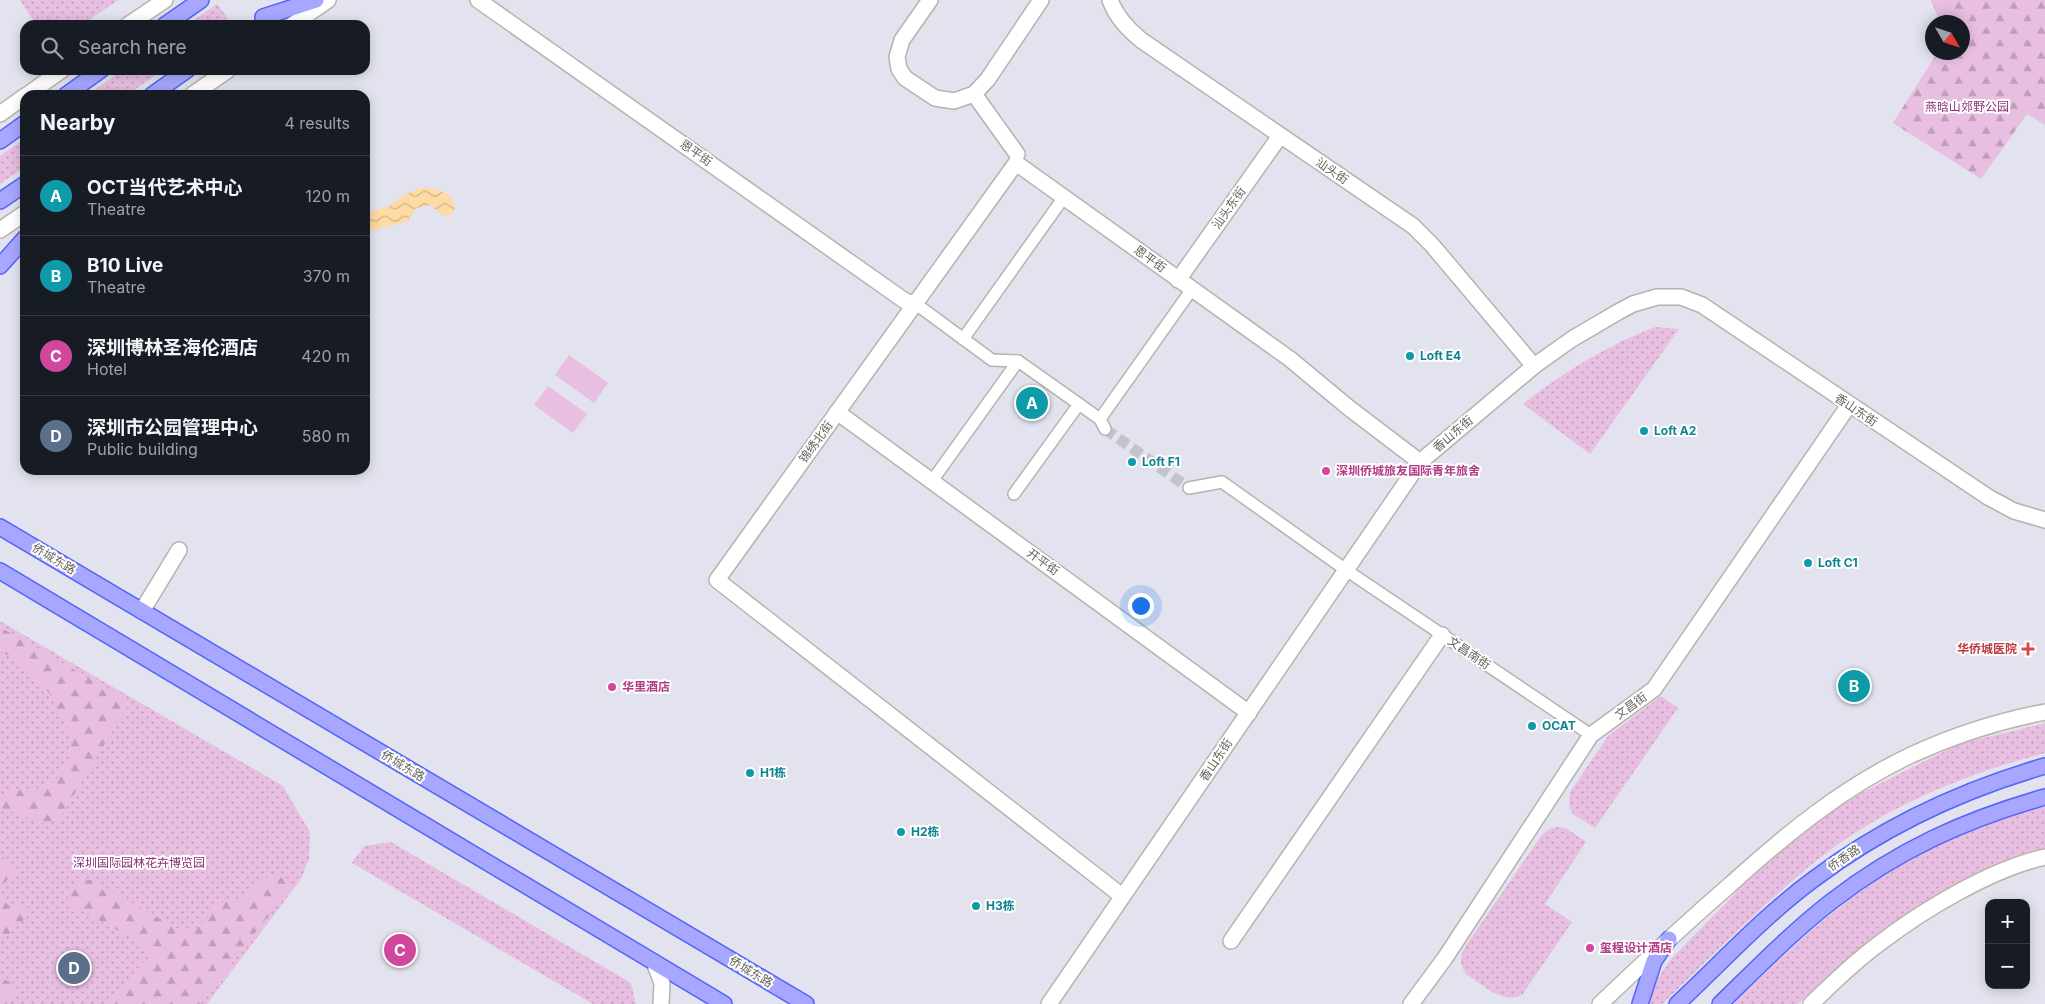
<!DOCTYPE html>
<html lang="en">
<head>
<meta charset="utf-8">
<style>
	body { margin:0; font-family:Inter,"Noto Sans SC",sans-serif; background:#242831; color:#f1f3f6 }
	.controls { position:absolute; right:15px; bottom:15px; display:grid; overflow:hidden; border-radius:10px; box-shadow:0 2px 12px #0003 }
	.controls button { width:45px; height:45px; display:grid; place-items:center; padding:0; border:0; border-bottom:1px solid #363941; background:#171b24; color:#f1f3f6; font:25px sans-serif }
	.compass { position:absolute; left:1925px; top:15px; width:45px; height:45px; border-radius:50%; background:#171b24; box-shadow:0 2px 12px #0003; rotate:129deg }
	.you { position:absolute; left:1140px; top:605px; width:18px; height:18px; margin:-12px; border:4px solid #fff; border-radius:50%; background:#1a73e8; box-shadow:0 0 0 8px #1a73e833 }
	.badge { display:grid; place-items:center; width:32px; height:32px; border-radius:50%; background:#ea580c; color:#fff; font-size:16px; font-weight:700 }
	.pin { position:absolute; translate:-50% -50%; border:2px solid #fff; box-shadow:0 1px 5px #0006 }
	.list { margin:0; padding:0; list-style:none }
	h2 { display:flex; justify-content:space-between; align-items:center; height:65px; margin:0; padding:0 20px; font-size:21px }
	h2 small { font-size:16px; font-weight:400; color:#9ea1a6 }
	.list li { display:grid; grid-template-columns:32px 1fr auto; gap:15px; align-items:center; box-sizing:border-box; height:80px; padding:0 20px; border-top:1px solid #363941 }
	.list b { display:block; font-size:19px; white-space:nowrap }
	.list p { margin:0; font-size:16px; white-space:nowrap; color:#9ea1a6 }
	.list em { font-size:16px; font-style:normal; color:#9ea1a6 }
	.icon { flex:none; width:28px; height:28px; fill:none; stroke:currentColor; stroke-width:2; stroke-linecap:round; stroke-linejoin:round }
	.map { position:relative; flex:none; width:2045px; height:1004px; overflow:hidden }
	.search { position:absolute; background:#171b24; box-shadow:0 2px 12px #0003; left:20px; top:20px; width:350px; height:55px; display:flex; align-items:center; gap:12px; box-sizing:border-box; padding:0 18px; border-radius:15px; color:#9ea1a6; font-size:19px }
	.panel { position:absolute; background:#171b24; box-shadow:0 2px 12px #0003; left:20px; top:90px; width:350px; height:385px; border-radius:15px }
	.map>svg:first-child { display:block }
	.green { fill:url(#green-dots) }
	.forest { fill:url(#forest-firs) }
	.pitch { fill:#e8bee1 }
	.water { fill:url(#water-waves) }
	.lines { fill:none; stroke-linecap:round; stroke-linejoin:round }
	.pedestrian-tunnel { stroke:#c3c3ca; stroke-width:11; stroke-dasharray:11 5.5; stroke-linecap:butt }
	.pedestrian-casing { stroke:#b4b3ac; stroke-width:14 }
	.minor-casing { stroke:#b4b3ac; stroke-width:18 }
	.tertiary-casing { stroke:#b4b3ac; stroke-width:18 }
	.secondary-casing { stroke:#b7b5ad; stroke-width:18 }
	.primary-casing { stroke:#5165f9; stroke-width:18 }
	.pedestrian { stroke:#fff; stroke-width:11 }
	.minor { stroke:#fff; stroke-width:15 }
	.tertiary { stroke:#fff; stroke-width:15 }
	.secondary { stroke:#fff; stroke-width:15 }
	.primary { stroke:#a7a7ff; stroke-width:15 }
	.culture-dot { fill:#0f9aa8; stroke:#fff; stroke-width:2 }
	.hotel-dot { fill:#d1479c; stroke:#fff; stroke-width:2 }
	.health-dot { fill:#e0444e; stroke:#fff; stroke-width:2 }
	.labels { text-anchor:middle; stroke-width:4; stroke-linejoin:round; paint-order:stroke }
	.park-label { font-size:12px; fill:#8d327a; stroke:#fff }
	.street-label { font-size:12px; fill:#64625b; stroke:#fff }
	.culture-label { font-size:12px; font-weight:bold; fill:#0d838f; stroke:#fff; text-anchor:start }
	.hotel-label { font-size:12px; font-weight:bold; fill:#b23c85; stroke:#fff; text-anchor:start }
	.health-label { font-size:12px; font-weight:bold; fill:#be3a42; stroke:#fff; text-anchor:end }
</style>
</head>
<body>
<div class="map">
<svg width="2045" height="1004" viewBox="0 0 2045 1004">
	<defs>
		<pattern id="green-dots" width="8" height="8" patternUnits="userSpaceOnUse" patternTransform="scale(1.25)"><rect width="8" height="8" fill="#e8bee1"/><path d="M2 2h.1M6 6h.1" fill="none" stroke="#c09eb9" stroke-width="1.8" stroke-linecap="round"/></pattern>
		<pattern id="forest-firs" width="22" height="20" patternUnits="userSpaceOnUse" patternTransform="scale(1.25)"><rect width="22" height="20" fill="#e8bee1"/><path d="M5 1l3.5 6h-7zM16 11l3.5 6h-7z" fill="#c09eb9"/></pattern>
		<pattern id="water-waves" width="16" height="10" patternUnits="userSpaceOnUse" patternTransform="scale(1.25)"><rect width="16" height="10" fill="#ffdaa2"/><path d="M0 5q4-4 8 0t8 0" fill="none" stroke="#d2b487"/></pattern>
	</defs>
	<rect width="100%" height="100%" fill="#e3e3ef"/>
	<!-- green -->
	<g class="green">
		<polygon points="20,0 118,0 82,25 36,25"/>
		<polygon points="217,4 230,22 227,25 187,25"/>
		<polygon points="123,70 163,70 127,95 87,95"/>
		<polygon points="25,138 25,167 0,184 0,156"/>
		<path d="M1655,327L1679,329L1590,454L1523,404C1562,373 1608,345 1655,327Z"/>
		<polygon points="0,621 283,786 310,832 309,859 301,879 207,1004 0,1004"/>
		<polygon points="1661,696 1678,708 1595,828 1573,814 1569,807 1570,792 1608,736"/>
		<path d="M2045,723V753C1961,775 1879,809 1811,865C1759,908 1711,957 1662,1004H1649C1653,984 1662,970 1675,955L1760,868L1807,827L1861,793L1959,744Z"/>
		<path d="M2045,807V853C2012,866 1978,877 1946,891C1890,917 1844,964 1798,1004H1734C1810,927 1887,859 1990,823C2008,817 2026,809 2045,807Z"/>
		<path d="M1557,827L1566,828L1586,842L1545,904L1572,922L1522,995C1502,1004 1483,985 1467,975C1459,965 1460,957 1465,947L1541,836L1549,829Z"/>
		<polygon points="391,842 631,983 636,1004 593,1004 352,863 364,846"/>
	</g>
	<!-- forest -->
	<g class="forest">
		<polygon points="1931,0 2045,0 2045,125 2027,114 1981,179 1893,123 1937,53 1962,52 1962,22 1940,22"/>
		<polygon points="0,627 125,699 129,704 59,819 42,823 2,808 0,799 9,790 44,788 56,780 69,761 72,739 57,705 49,693 18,661 0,651"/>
		<polygon points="0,853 14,870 13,875 2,885 2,898 9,906 28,908 30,914 0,943"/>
		<path d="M269,876L280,877L292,885L200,1004H110L149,954L143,944L69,904C65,889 77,880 91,880L180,930L194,932L216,907L226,900L235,902Z"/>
		<polygon points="2,979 11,982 18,989 6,1004 0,1004 0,980"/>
	</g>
	<!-- pitch -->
	<g class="pitch">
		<polygon points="569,355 608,383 594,403 555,375"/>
		<polygon points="548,386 587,414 573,433 534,405"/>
	</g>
	<!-- water -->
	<path class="water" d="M421,188C462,187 461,220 443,215C439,213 434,208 431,205L416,208L408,221L365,232V214L389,206L406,194Z"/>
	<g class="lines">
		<!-- pedestrian-tunnel -->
		<polyline class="pedestrian-tunnel" points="1105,429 1189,488"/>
		<!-- pedestrian casing -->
		<g class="pedestrian-casing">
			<g id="pedestrian">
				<polyline points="916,304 992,360 1018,361 1100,419 1105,429"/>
				<polyline points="963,339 1064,197"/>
				<polyline points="1100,419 1192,289"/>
				<polyline points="932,481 1018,361"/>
				<polyline points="1189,488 1222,482 1346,570 1591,735"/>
				<polyline points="1014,494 1079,404"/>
			</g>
		</g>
		<!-- minor casing -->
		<g class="minor-casing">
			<g id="minor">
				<polyline points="478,0 905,301 916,304"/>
				<polyline points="930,0 902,40 897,57 899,69 905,78 935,98 954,101 974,94 988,79 1041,0"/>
				<polyline points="974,94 1017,154"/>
				<polyline points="1178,280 1280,136"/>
				<polyline points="837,412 1249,713"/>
				<polyline points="142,611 179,550"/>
				<polyline points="1122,896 717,580 1016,163 1290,359 1349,408 1420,462"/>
				<polyline points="1231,941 1442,635"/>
				<polyline points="654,962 662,983 661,1004"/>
				<polyline points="1411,1004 1445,958 1591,735 1654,689 1849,405"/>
			</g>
		</g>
		<!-- tertiary casing -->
		<g class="tertiary-casing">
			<g id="tertiary">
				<path d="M1110,0C1116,17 1128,29 1141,40L1413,226L1432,245L1534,366"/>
				<polyline points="1049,1004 1420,462 1534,366 1572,339 1618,312 1633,304 1657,297 1681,297 1702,305 1988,497 2014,511 2045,520"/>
			</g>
		</g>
		<!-- secondary casing -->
		<g class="secondary-casing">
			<g id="secondary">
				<polyline points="128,25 165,0"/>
				<polyline points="292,25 328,0"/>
				<polyline points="27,95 62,70"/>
				<polyline points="192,95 228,70"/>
				<polyline points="0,114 25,96"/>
				<polyline points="0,230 25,213"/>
				<path d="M1600,1004C1643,963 1686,923 1731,884C1785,835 1842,788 1909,756C1952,736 1998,721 2045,712"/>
				<path d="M1811,1004C1833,983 1855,961 1880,943C1923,910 1991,869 2045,857"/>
			</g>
		</g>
		<!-- primary casing -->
		<g class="primary-casing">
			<g id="primary">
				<polyline points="263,17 316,0"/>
				<polyline points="165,25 201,0"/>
				<polyline points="66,95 101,70"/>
				<polyline points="152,95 187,70"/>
				<polyline points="0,141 25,123"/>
				<polyline points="0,201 25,184"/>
				<polyline points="0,266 25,238"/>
				<polyline points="0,527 806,1004"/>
				<polyline points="0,571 724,1004"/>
				<polyline points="1640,1004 1654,961 1669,939"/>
				<path d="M1677,1004C1722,962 1765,915 1814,879C1884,826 1962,790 2045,766"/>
				<path d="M1720,1004C1756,969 1792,932 1832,901C1898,850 1964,820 2045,797"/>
			</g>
		</g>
		<!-- pedestrian -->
		<use href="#pedestrian" class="pedestrian"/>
		<!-- minor -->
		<use href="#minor" class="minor"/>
		<!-- tertiary -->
		<use href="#tertiary" class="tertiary"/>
		<!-- secondary -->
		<use href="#secondary" class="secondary"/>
		<!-- primary -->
		<use href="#primary" class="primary"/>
	</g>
	<!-- markers -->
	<g class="culture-dot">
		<circle cx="1410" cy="356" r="5"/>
		<circle cx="1644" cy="431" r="5"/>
		<circle cx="1132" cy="462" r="5"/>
		<circle cx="1808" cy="563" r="5"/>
		<circle cx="1532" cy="726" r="5"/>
		<circle cx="750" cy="773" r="5"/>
		<circle cx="901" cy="832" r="5"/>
		<circle cx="976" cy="906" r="5"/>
	</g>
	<g class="hotel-dot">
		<circle cx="1326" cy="471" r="5"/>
		<circle cx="612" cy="687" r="5"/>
		<circle cx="1590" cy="948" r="5"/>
	</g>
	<path class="health-dot" d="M2025.5 641.5h5v5h5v5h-5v5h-5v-5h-5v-5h5z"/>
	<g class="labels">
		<!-- park labels -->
		<g class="park-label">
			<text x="1967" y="111">燕晗山郊野公园</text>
			<text x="139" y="867">深圳国际园林花卉博览园</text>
		</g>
		<!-- street labels -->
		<g class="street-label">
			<text transform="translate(696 153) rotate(35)" y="4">恩平街</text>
			<text transform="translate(1332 171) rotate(34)" y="4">汕头街</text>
			<text transform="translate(1229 208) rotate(-55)" y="4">汕头东街</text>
			<text transform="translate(1150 259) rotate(36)" y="4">恩平街</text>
			<text transform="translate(1856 410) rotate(34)" y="4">香山东街</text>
			<text transform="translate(1453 434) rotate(-41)" y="4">香山东街</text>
			<text transform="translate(816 442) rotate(-54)" y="4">锦绣北街</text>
			<text transform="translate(54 559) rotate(31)" y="4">侨城东路</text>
			<text transform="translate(1043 562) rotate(36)" y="4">开平街</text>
			<text transform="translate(1469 653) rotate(34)" y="4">文昌南街</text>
			<text transform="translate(1631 706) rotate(-36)" y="4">文昌街</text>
			<text transform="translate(1216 760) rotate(-56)" y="4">香山东街</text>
			<text transform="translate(403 766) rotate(31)" y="4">侨城东路</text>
			<text transform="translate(1844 858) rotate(-34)" y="4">侨香路</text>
			<text transform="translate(751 972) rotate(31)" y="4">侨城东路</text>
		</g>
		<!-- culture labels -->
		<g class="culture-label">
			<text x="1420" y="360">Loft E4</text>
			<text x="1654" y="435">Loft A2</text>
			<text x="1142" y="466">Loft F1</text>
			<text x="1818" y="567">Loft C1</text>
			<text x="1542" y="730">OCAT</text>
			<text x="760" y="777">H1栋</text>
			<text x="911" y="836">H2栋</text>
			<text x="986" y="910">H3栋</text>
		</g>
		<!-- hotel labels -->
		<g class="hotel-label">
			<text x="1336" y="475">深圳侨城旅友国际青年旅舍</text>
			<text x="622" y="691">华里酒店</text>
			<text x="1600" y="952">玺程设计酒店</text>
		</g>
		<!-- health labels -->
		<g class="health-label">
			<text x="2017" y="653">华侨城医院</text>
		</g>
	</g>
</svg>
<div class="controls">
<button>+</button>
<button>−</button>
</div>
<svg class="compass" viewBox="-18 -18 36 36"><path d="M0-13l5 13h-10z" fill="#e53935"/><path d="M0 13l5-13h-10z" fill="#9ea1a6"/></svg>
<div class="you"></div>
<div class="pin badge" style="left:1032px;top:403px;background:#0f9aa8">A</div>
<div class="pin badge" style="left:1854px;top:686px;background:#0f9aa8">B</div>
<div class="pin badge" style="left:400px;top:950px;background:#d1479c">C</div>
<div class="pin badge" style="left:74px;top:968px;background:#5c6f8a">D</div>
<div class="search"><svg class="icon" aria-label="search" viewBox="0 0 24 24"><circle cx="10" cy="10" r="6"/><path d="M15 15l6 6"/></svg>Search here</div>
<section class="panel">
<h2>Nearby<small>4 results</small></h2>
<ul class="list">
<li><span class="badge" style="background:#0f9aa8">A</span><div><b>OCT当代艺术中心</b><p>Theatre</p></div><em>120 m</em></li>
<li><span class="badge" style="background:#0f9aa8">B</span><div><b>B10 Live</b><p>Theatre</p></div><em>370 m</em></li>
<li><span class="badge" style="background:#d1479c">C</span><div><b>深圳博林圣海伦酒店</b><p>Hotel</p></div><em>420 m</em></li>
<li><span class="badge" style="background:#5c6f8a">D</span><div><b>深圳市公园管理中心</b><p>Public building</p></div><em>580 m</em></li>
</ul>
</section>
</div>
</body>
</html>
